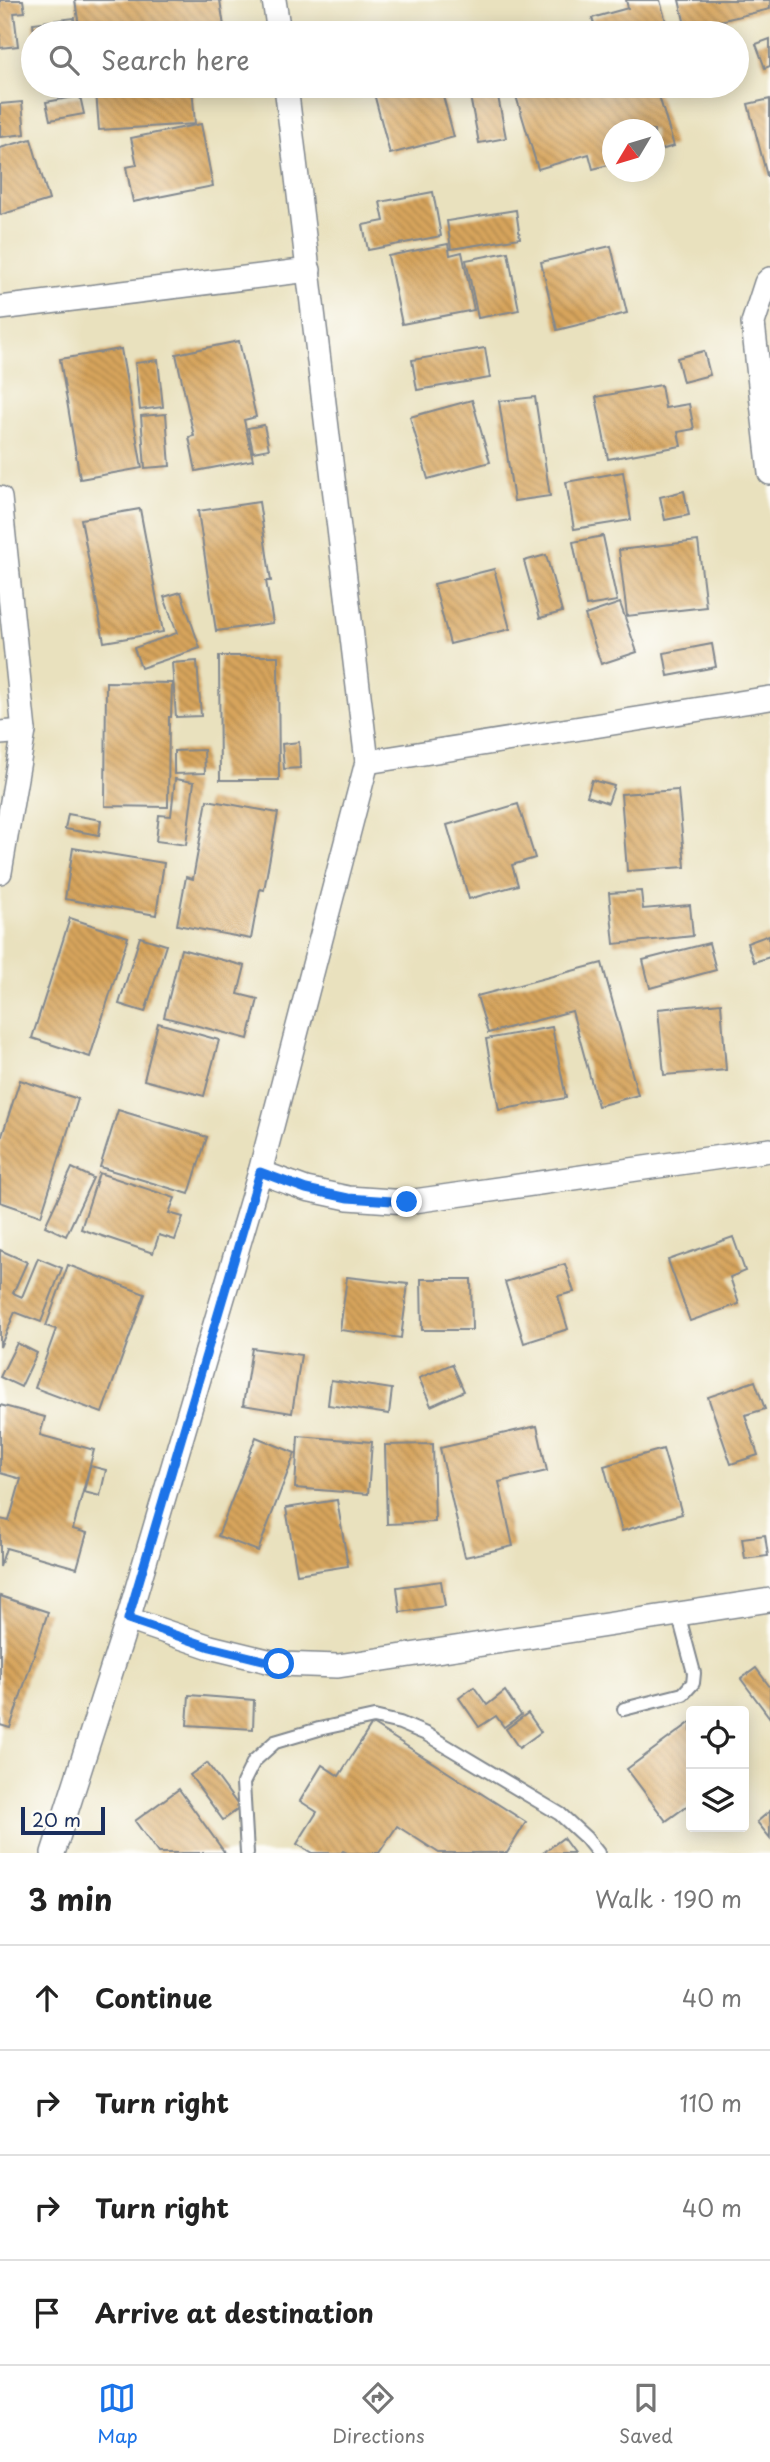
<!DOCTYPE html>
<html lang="en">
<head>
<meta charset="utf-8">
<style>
	body { margin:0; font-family:"Playpen Sans",sans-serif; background:#f2f2f2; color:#222 }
	.controls { position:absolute; right:21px; bottom:21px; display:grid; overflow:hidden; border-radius:7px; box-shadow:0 4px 18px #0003 }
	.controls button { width:63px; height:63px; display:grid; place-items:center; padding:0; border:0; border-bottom:2px solid #e0e0e0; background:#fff; color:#222; font:35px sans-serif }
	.compass { position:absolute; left:602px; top:119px; width:63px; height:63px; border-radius:50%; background:#fff; box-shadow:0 4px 18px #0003; rotate:232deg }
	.scale { position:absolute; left:21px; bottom:18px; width:84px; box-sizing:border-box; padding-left:7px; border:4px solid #1b2f5e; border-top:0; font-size:19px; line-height:24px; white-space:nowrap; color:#1b2f5e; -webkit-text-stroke:5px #fdfcf7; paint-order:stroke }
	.stop { position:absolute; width:21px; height:21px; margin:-16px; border:5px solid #1a73e8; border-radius:50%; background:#fff }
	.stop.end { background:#1a73e8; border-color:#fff; box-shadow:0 2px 7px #0008 }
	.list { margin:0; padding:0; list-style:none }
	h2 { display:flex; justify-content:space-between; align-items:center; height:91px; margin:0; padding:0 28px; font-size:30px }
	h2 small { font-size:23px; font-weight:400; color:#767676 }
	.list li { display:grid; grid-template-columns:46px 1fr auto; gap:21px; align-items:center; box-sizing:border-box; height:105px; padding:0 28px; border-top:2px solid #e0e0e0 }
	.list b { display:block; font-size:26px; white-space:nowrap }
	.list em { font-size:23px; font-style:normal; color:#767676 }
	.icon { flex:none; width:38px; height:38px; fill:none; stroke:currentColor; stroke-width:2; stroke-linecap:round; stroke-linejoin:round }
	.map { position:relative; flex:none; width:770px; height:1853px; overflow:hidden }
	.search { position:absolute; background:#fff; box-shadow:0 4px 18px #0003; left:21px; right:21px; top:21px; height:77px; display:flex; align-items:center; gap:18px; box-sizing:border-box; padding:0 24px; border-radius:38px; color:#767676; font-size:26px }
	.sheet { height:511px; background:#fff }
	nav { display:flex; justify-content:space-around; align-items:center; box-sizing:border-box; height:98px; border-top:2px solid #e0e0e0; background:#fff; font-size:19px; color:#767676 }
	nav a { display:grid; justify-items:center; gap:4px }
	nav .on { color:#1a73e8 }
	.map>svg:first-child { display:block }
	.building { fill:url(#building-back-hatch) }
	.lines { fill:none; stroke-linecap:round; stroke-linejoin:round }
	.service-casing { stroke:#82888e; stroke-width:16 }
	.minor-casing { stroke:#82888e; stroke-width:26 }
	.service { stroke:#fff; stroke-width:12 }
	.minor { stroke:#fff; stroke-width:23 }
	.route { stroke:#1a73e8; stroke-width:9 }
</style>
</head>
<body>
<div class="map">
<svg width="770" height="1853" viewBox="0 0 770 1853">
	<defs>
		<pattern id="building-back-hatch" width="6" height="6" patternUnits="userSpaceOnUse" patternTransform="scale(1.75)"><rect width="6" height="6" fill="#d7a45b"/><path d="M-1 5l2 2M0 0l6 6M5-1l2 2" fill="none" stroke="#ae864e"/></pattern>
	</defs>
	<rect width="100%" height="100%" fill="#fdfcf7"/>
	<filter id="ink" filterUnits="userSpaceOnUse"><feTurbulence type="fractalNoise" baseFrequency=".0143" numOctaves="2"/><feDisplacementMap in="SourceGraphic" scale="14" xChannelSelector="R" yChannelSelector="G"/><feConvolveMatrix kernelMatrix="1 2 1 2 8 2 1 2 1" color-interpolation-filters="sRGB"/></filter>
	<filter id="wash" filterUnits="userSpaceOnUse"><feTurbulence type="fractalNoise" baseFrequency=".00686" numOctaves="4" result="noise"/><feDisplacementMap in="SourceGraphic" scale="28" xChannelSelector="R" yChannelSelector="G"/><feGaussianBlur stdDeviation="1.57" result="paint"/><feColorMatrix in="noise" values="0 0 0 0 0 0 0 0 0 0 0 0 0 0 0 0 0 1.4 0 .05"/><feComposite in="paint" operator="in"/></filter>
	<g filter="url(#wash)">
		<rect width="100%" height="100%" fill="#e9e1be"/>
		<g id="blocks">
			<!-- building -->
			<g class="building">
				<polygon points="0,0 23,0 25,12 14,13 18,46 0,48"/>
				<polygon points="75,0 220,0 225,33 80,33"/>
				<polygon points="626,0 660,0 668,29 651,33 597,33 592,18 628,8"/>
				<polygon points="679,0 770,0 770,9 686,29"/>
				<polygon points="74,18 76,33 34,33 33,23"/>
				<polygon points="770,39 770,66 765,68 756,44"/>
				<polygon points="192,86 195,124 99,130 96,91"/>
				<polygon points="372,86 458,86 459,88 442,92 454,137 390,154"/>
				<polygon points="468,86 496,86 506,138 479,143"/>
				<polygon points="513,86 656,86 674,146 654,152 654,130 612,130 612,164 593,169 589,154 538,169"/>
				<polygon points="80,96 84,114 50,120 46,102"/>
				<polygon points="770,99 770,176 767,176 748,104"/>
				<polygon points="22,102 25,134 0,137 0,104"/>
				<polygon points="201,124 213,186 133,202 126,167 137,165 131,138"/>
				<polygon points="31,139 49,200 0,215 0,148"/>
				<polygon points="433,192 441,236 368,250 363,225 384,221 380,202"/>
				<polygon points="516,210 520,238 451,249 447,221"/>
				<polygon points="448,244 450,255 462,252 474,310 402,324 388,256"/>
				<polygon points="611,246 627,313 557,330 541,262"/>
				<polygon points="508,252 519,310 478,318 466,260"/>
				<polygon points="239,341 256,417 244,420 253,460 196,471 189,437 194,436 176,354"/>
				<polygon points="485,348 490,378 417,390 412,360"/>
				<polygon points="121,349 142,468 80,479 60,359"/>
				<polygon points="704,351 710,375 683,382 677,358"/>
				<polygon points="158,360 163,407 140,410 135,363"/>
				<polygon points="661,385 665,408 689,404 694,429 678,432 681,446 608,459 596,397"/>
				<polygon points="535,397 550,496 514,501 499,401"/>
				<polygon points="472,400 490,462 428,479 410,417"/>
				<polygon points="166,414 170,466 145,468 141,416"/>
				<polygon points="264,425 269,449 253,452 248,428"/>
				<polygon points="623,472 631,520 574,529 566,482"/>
				<polygon points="684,491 689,515 665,520 660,497"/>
				<polygon points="259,502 271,581 266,581 273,623 216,631 198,511"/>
				<polygon points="140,509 163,632 104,642 81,519"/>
				<polygon points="603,536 617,601 586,606 573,542"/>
				<polygon points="698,541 706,607 627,616 619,550"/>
				<polygon points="546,555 562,612 540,618 524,561"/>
				<polygon points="494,569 510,629 450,644 434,584"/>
				<polygon points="181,592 200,648 141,668 134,648 177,633 164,597"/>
				<polygon points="620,603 637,652 601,664 585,615"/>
				<polygon points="712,644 716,667 668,676 664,653"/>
				<polygon points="219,656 278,656 279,780 220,780"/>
				<polygon points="197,661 201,716 176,717 172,663"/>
				<polygon points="106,682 172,683 171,717 169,717 168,807 105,806"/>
				<polygon points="299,742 300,768 284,769 282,744"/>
				<polygon points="204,750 205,773 174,774 174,751"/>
				<polygon points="175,779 194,782 186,845 156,841 159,815 171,816"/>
				<polygon points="592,780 614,786 608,803 587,796"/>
				<polygon points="678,790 685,867 627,871 621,794"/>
				<polygon points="207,800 278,813 264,890 260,889 251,939 177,925 186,877 193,879"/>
				<polygon points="518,804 535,858 512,865 518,885 469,899 447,825"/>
				<polygon points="68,814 101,820 99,835 65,829"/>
				<polygon points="73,848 164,863 156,915 65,899"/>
				<polygon points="641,891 643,909 690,905 693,936 614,944 609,893"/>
				<polygon points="70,918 128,937 90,1057 32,1038"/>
				<polygon points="769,935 770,957 754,962 747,943"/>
				<polygon points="140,937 166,945 145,1012 119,1004"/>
				<polygon points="709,943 716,970 650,988 643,960"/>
				<polygon points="181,949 245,966 238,994 258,999 248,1039 164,1017"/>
				<polygon points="602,963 638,1095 598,1106 572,1011 488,1033 477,996"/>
				<polygon points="721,1003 726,1070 664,1075 658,1009"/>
				<polygon points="158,1023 219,1040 204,1096 144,1080"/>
				<polygon points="552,1027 566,1098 499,1110 486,1039"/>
				<polygon points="20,1080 78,1099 41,1216 0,1202 0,1142"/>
				<polygon points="118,1110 207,1137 189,1194 100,1167"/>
				<polygon points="72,1168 93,1178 66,1236 45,1226"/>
				<polygon points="99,1173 175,1198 169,1213 183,1217 175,1240 159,1235 153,1253 81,1229"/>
				<polygon points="733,1237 745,1271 730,1277 739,1304 690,1321 668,1260"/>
				<polygon points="0,1250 27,1262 13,1293 22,1297 38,1258 62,1268 41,1322 15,1312 0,1347"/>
				<polygon points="565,1264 574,1292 558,1296 568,1329 524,1343 505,1282"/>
				<polygon points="68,1265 145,1294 102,1413 35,1388 56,1329 46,1326"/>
				<polygon points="347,1277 408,1284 401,1338 340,1330"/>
				<polygon points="421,1279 471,1279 472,1330 422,1330"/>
				<polygon points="17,1343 37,1353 21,1387 0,1377"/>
				<polygon points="252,1348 301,1355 292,1413 243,1405"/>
				<polygon points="452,1364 464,1391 431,1406 419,1378"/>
				<polygon points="331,1380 392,1389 389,1414 328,1405"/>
				<polygon points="755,1381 765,1409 745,1415 758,1455 731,1464 708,1397"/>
				<polygon points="0,1405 45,1417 40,1435 94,1450 73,1529 87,1533 77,1568 6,1548 0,1567 0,1519 9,1521 21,1479 0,1473"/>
				<polygon points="537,1426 547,1471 499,1482 513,1546 465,1557 440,1448"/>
				<polygon points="298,1436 372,1442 368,1494 295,1488"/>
				<polygon points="256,1437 295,1453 258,1551 218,1536"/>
				<polygon points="433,1444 435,1522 387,1524 385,1445"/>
				<polygon points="663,1449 682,1514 622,1531 604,1466"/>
				<polygon points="90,1466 106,1470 100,1496 84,1492"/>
				<polygon points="337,1500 348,1566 297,1574 286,1508"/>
				<polygon points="765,1535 768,1556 745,1559 742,1538"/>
				<polygon points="441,1581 445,1606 400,1612 397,1587"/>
				<polygon points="0,1596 48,1612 10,1728 0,1725"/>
				<polygon points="756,1668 770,1687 770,1718 741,1679"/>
				<polygon points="474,1687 487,1705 505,1691 521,1715 504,1727 496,1716 479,1727 459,1698"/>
				<polygon points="189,1695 254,1700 253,1729 187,1725"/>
				<polygon points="528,1713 541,1732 519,1748 506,1729"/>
				<polygon points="691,1722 691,1803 666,1821 627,1769"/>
				<polygon points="372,1724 526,1822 507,1853 439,1853 397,1826 379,1853 347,1853 343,1851 341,1853 312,1853 297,1844 317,1812 300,1801 322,1765 339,1776"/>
				<polygon points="207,1763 240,1808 223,1820 190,1775"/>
				<polygon points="179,1789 225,1853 158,1853 135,1821"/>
				<polygon points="770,1811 770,1838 757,1822"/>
				<polygon points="563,1838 574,1853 543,1853"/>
			</g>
		</g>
	</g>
	<g filter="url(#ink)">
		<use href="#blocks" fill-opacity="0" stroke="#82888e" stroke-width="2"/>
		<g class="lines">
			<!-- service casing -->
			<g class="service-casing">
				<g id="service">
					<polyline points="624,1709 683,1694 693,1683 694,1673 678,1613"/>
					<polyline points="247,1853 243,1783 254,1761 275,1742 319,1729 374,1717 400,1723 426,1734 560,1814 586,1838 598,1853"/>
				</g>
			</g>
			<!-- minor casing -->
			<g class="minor-casing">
				<g id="minor">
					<polyline points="274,0 279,33"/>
					<polyline points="770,279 766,283 753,323 770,473"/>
					<polyline points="0,308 309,270"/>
					<polyline points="0,498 24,731 0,872"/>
					<polyline points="0,733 24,731"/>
					<polyline points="367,762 770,698"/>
					<polyline points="260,1172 306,1189 348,1198 407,1202 770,1150"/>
					<polyline points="128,1619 210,1647 280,1664 338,1666 770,1600"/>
					<polyline points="53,1853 128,1619 260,1172 367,762 286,86"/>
				</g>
			</g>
			<!-- service -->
			<use href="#service" class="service"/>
			<!-- minor -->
			<use href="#minor" class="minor"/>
		</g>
	</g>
	<g class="lines" filter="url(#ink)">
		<!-- route -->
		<polyline class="route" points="279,1664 210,1647 128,1619 260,1172 306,1189 348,1198 407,1202"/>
	</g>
</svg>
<div class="controls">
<button><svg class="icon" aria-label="locate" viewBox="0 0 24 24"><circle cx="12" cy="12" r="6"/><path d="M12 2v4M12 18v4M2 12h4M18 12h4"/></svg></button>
<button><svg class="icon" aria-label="layers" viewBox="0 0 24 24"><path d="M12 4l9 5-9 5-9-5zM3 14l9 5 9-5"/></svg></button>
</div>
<svg class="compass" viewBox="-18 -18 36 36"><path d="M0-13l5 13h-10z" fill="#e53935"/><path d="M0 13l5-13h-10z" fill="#767676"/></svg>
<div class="scale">20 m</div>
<div class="stop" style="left:279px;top:1664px"></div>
<div class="stop end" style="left:407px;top:1202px"></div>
<div class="search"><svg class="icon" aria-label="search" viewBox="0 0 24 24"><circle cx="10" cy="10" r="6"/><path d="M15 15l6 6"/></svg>Search here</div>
</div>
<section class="sheet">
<h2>3 min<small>Walk · 190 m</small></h2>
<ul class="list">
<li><svg class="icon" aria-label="ahead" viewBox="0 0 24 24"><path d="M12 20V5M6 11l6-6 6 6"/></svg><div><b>Continue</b></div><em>40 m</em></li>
<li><svg class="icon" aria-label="right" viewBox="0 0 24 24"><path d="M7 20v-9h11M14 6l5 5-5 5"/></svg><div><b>Turn right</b></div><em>110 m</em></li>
<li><svg class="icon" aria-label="right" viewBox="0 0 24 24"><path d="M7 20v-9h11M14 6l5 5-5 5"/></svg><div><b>Turn right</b></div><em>40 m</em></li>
<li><svg class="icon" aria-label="arrive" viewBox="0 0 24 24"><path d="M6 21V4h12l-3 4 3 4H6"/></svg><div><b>Arrive at destination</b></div></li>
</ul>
</section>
<nav>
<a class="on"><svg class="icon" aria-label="map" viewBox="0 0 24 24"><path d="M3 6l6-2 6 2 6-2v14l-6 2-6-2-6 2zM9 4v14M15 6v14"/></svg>Map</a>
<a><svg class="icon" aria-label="directions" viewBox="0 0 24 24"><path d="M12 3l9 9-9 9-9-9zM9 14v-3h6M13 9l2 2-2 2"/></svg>Directions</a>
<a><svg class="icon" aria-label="saved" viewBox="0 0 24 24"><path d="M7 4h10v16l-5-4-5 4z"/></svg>Saved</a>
</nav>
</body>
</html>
